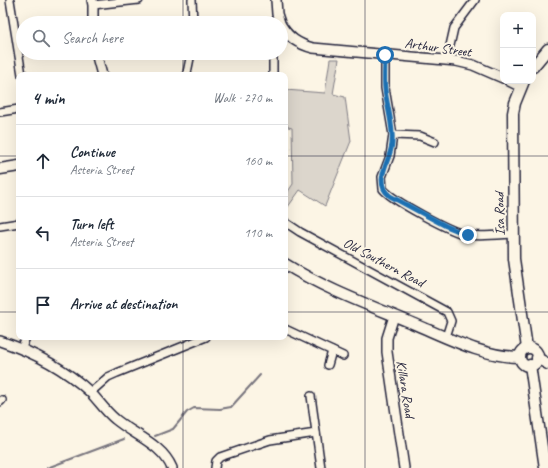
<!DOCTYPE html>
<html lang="en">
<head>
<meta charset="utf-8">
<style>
	body { margin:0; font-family:Caveat,sans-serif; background:#f2f2f3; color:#1f2937 }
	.controls { position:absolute; right:12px; top:12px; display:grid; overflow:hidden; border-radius:8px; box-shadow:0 4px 16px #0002 }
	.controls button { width:36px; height:36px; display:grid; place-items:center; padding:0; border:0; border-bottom:1px solid #e0e1e3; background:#fff; color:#1f2937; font:20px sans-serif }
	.stop { position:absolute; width:12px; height:12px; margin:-9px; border:3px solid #1f6fb2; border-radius:50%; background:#fff }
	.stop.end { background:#1f6fb2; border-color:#fff; box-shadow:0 1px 4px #0008 }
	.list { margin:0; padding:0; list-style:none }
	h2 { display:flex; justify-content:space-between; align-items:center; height:52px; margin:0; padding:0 16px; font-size:17px }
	h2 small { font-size:13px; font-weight:400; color:#747a83 }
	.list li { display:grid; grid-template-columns:26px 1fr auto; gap:12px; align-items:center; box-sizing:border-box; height:72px; padding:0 16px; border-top:1px solid #e0e1e3 }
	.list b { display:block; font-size:15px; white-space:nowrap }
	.list p { margin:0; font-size:13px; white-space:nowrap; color:#747a83 }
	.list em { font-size:13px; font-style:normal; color:#747a83 }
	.icon { flex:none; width:22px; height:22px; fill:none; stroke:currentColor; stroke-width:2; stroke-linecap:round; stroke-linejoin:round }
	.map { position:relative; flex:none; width:548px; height:468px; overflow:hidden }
	.search { position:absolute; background:#fff; box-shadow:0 4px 16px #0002; left:16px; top:16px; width:272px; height:44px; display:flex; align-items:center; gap:10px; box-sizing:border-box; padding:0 14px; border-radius:22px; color:#747a83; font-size:15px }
	.panel { position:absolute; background:#fff; box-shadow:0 4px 16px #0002; left:16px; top:72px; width:272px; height:268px; border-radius:8px }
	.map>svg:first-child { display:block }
	.green { fill:#dcd6cc; stroke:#7f7c84 }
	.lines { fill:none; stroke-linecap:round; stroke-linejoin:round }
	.stream { stroke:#78757e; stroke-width:2 }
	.minor-casing { stroke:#22223b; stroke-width:10 }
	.tertiary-casing { stroke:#22223b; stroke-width:12 }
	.secondary-casing { stroke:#22223b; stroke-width:13 }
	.minor { stroke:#fcf5e5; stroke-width:7 }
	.tertiary { stroke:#fcf5e5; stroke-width:9 }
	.secondary { stroke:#fcf5e5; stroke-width:10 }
	.route { stroke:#1f6fb2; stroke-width:5 }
	.grid { fill:none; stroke:#22223b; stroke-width:1; stroke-opacity:0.55 }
	.labels { text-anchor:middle; stroke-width:4; stroke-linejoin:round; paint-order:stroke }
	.street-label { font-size:14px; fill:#22223b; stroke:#fcf5e5 }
</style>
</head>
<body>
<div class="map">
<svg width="548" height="468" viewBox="0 0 548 468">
	<rect width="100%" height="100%" fill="#fcf5e5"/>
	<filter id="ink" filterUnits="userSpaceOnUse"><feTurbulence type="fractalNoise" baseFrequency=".025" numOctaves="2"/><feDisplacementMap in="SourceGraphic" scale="8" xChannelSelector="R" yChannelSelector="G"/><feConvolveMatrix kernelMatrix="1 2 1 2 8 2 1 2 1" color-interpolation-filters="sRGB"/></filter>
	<g filter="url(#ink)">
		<!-- green -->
		<polygon class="green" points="330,59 339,59 333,94 345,97 351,141 325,206 300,190 285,211 285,196 293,184 292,128 288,127 285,121 285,90 325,93"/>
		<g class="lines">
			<!-- stream -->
			<g class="stream">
				<polyline points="155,436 173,429 187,412 194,408 220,409 231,407 260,375"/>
				<polyline points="47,468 124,439"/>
			</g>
			<!-- minor casing -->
			<g class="minor-casing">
				<g id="minor">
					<polyline points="10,0 22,75"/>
					<polyline points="192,0 193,23"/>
					<polyline points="93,5 139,0"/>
					<polyline points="281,40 287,35"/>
					<path d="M385,55V88L393,135L390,156L382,177L383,189C393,201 451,232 467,235C481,237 498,235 513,234"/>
					<polyline points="447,59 454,28 475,0"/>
					<polyline points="187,73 191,53"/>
					<polyline points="273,75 273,53"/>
					<polyline points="0,112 19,109"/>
					<polyline points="393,135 420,136 435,142"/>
					<polyline points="285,222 300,232 447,312 451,321 446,337"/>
					<polyline points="0,226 19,223"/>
					<polyline points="285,329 343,356"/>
					<polyline points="22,348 26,337"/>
					<polyline points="328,365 332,351"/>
					<polyline points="90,393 108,377 117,373 206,337"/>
					<polyline points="311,396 321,468"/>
					<polyline points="0,402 2,400"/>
					<polyline points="215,468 216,461 220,457 270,440 316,433"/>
				</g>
			</g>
			<!-- tertiary casing -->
			<g class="tertiary-casing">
				<g id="tertiary">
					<polyline points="92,0 93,5 93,23"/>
					<polyline points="276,0 277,14 280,23"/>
					<path d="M281,25C289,38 298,44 313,48L456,61L473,65L503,78"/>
					<polyline points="96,53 102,75"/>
					<polyline points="509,81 521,87"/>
					<polyline points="394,316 387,338 387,352 404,468"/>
					<path d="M0,341C33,352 64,368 90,392C99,401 105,411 115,419C134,435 162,444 172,468"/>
				</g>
			</g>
			<!-- secondary casing -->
			<g class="secondary-casing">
				<g id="secondary">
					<polyline points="533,67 548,49"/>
					<polyline points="524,81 515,103 513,113 514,259 527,348"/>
					<polyline points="0,169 19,166"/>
					<path d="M285,264C325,289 369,305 412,323C446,337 483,357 520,357"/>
					<circle cx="529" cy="357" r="9"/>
					<polyline points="537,358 548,364"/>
					<polyline points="530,365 545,468"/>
				</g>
			</g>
			<!-- minor -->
			<use href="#minor" class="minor"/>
			<!-- tertiary -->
			<use href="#tertiary" class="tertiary"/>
			<!-- secondary -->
			<use href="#secondary" class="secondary"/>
		</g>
	</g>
	<g class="lines" filter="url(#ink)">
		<!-- route -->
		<path class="route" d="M385,55C385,66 384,78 385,89C387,108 394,125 392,144C390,162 372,182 390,196L446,226L468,235"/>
	</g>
	<!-- grid -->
	<path class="grid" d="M183,0V23M365,0V468M183,53V75M0,156H19M285,156H548M0,312H19M285,312H548M183,337V468"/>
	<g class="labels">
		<!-- street labels -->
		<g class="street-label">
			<text transform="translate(438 47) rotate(8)" y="5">Arthur Street</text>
			<text transform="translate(499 214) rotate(-91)" y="5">Isa Road</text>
			<text transform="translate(384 262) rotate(28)" y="5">Old Southern Road</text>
			<text transform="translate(406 389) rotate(81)" y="5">Killara Road</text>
		</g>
	</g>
</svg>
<div class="controls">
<button>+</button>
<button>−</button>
</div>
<div class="stop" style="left:385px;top:55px"></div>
<div class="stop end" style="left:468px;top:235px"></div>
<div class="search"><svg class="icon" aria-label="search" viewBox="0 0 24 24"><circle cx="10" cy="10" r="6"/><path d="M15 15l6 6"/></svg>Search here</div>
<section class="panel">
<h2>4 min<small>Walk · 270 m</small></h2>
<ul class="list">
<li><svg class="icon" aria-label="ahead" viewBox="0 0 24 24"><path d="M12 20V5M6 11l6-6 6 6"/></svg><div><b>Continue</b><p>Asteria Street</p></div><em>160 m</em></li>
<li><svg class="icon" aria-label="left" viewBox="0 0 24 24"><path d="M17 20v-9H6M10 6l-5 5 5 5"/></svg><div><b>Turn left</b><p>Asteria Street</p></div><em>110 m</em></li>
<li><svg class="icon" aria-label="arrive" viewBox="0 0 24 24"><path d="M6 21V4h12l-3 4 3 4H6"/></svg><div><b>Arrive at destination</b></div></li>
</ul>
</section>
</div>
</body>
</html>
